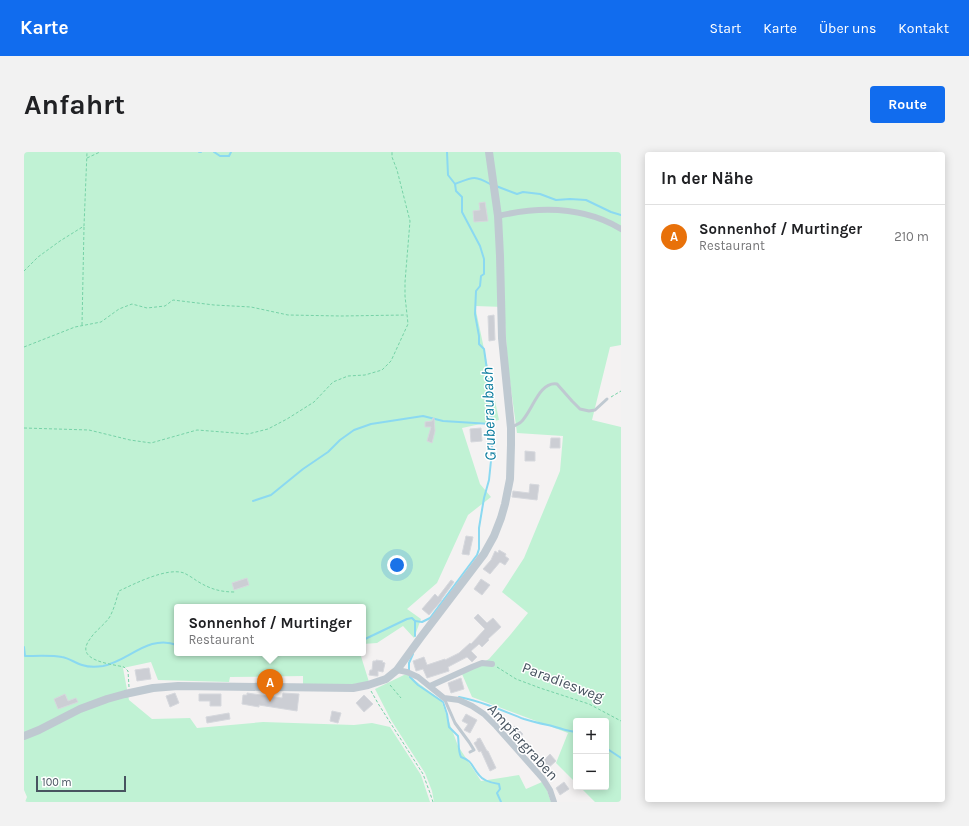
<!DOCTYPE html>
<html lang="de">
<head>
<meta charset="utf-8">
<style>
	body { margin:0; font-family:Karla,sans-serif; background:#f2f2f2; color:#202124 }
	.controls { position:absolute; right:12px; bottom:12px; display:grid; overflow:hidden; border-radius:4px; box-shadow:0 2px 10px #0003 }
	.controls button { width:36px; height:36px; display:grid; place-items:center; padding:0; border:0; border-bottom:1px solid #e0e0e0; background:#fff; color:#202124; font:20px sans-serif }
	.scale { position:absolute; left:12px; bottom:10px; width:90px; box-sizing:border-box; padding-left:4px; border:2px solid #485460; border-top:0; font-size:11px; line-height:14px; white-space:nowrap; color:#485460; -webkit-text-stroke:3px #fff; paint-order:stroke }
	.you { position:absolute; left:373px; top:413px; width:14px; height:14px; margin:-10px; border:3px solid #fff; border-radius:50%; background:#1a73e8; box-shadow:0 0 0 6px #1a73e833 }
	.badge { display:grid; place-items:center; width:26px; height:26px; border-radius:50%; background:#116cee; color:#fff; font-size:13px; font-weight:700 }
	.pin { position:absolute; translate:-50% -33px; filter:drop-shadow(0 1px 2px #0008) }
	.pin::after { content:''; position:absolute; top:21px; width:14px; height:12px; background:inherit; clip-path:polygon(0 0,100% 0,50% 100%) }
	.popup { position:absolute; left:150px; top:452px; width:192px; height:52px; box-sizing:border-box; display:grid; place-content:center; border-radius:4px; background:#fff; filter:drop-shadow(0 1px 3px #0005); font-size:13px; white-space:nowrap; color:#757577 }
	.popup b { font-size:15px; color:#202124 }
	.popup::after { content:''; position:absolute; left:50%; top:100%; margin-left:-8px; border:8px solid transparent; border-top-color:#fff }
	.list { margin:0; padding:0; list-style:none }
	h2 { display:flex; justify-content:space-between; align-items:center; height:52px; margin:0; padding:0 16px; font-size:17px }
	h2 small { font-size:13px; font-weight:400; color:#757577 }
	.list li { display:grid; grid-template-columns:26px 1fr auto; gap:12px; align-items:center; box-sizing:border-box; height:64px; padding:0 16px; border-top:1px solid #e0e0e0 }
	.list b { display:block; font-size:15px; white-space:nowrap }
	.list p { margin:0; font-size:13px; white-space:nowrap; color:#757577 }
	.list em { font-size:13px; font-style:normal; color:#757577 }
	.map { position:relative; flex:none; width:597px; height:650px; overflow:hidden; border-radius:4px }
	header { display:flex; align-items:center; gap:24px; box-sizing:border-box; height:56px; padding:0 20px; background:#116cee; color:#fff }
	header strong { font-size:19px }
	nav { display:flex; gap:22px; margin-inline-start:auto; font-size:14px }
	.intro { display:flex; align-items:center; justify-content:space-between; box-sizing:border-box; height:96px; padding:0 24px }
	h1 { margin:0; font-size:28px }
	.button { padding:10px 18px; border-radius:4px; background:#116cee; color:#fff; font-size:14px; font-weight:700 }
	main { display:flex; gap:24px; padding:0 24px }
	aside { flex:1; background:#fff; border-radius:4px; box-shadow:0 2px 10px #0003 }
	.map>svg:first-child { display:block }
	.green { fill:#c0f2d4 }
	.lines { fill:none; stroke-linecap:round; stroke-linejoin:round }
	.stream { stroke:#8bd9f1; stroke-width:2 }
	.building { fill:#ccced4; stroke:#d6d8dd }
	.path { stroke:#76d2a7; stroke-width:1; stroke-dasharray:3 2; stroke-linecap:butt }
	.service { stroke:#bfc9d1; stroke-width:3 }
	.minor { stroke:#bfc9d1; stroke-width:6 }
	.tertiary { stroke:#bfc9d1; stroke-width:8 }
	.labels { text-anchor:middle; stroke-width:3; stroke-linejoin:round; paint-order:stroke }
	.street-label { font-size:15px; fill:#485460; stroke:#fff }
	.water-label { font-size:16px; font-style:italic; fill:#087a9d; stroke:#fff }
</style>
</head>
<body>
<header>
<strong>Karte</strong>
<nav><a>Start</a><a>Karte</a><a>Über uns</a><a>Kontakt</a></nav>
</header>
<div class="intro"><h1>Anfahrt</h1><a class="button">Route</a></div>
<main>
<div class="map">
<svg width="597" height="650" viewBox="0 0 597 650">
	<rect width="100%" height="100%" fill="#f4f2f2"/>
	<!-- green -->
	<g class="green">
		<polygon points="0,0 597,0 597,193 586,195 568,268 597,275 597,650 571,650 556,635 582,635 582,569 552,569 552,631 532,611 544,581 448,545 438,522 465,507 487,482 504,461 478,440 500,406 536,319 539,284 493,281 484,215 480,155 451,154 475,268 438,276 456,332 467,345 444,363 413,431 383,457 397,467 390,486 379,474 353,491 339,492 339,455 153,455 153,501 336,501 345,530 330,532 279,533 279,524 206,525 205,530 134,528 127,510 99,516 105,548 128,567 166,566 173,576 239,570 330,573 348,571 366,575 397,623 406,650 1,650 3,645 0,638"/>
		<polygon points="382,522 417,548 434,594 457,629 495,623 502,637 518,630 523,638 527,650 410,650 408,639 401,621 367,568 351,537"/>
	</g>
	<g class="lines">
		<!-- stream -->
		<g class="stream">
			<polyline points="175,0 177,0"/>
			<polyline points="190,0 196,4 205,4 207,0"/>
			<path d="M431,32C449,25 450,23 466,32"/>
			<polyline points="472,34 493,42 499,40 516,42 532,48 546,47 562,48 587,60 597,63"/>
			<polyline points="229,349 247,343 279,317 304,300 316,288 330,278 347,272 399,264 419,269 467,272"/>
			<polyline points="391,484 391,469 398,470 406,466 453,403 455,397 455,376 460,346 465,328 468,299 467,272 468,257 465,232 460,197 455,192 455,184 451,162 452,139 456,134 457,124 460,122 460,107 456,94 438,60 438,45 432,39 431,32 424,23 423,0"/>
			<polyline points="339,488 383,467 388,466 391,469"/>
			<path d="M0,495L1,504C11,504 28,503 38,505C45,506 51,511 58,513C64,515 73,515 79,514C105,509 124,482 153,493"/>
			<polyline points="181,501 184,502 193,501"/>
			<polyline points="300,501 304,502 307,501"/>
			<polyline points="385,519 385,511 389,502"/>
			<path d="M386,524V525L394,533L419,550L423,562L425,575L434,584C435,591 434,599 437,605C449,609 447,614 455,623C459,629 468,631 475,632L476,637L473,641L477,650"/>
			<path d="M435,545C458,549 479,559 500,567C509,570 519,572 528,574C536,576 543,579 552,580"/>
			<polyline points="582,596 597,606"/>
		</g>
	</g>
	<!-- building -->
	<g class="building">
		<polygon points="461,50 464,69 450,70 449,59 456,58 455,51"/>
		<polygon points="470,163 471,188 465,189 464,164"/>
		<polygon points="409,266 410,266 411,279 408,291 403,289 407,275 401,275 401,270 408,269"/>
		<polygon points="457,276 458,289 447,290 446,277"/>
		<polygon points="527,286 536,286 536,296 526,296"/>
		<polygon points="501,299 511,300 511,309 501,309"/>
		<polygon points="506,332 515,333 513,348 488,345 489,339 505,341"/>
		<polygon points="442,384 449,385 445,403 438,402"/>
		<polygon points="475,398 482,402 481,404 485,407 481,413 476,410 466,422 459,417 467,408 471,399 474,401"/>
		<polygon points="223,426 225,433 210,438 208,431"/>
		<polygon points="457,427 466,433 458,443 450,437"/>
		<polygon points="427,428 430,430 417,448 418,448 405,463 398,457 411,442 414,445"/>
		<polygon points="454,462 463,471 469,466 477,475 464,487 465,488 458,495 455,492 447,499 453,505 448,510 443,505 424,515 425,519 403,526 399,517 392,519 389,509 400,505 403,513 421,507 421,508 435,501 446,491 447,492 461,477 450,466"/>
		<polygon points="352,508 359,509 358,510 361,511 359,520 354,519 354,524 352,524 345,523 346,518 348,518 349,509 352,509"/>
		<polygon points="125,516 127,527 113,529 111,518"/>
		<polygon points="437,526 440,537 427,541 424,531"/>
		<polygon points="151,541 155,551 146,555 142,544"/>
		<polygon points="223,541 258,546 259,541 275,542 273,559 235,553 235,555 218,552 219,543 223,543"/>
		<polygon points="41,542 44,549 52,546 54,550 34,557 30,547"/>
		<polygon points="175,542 197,542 197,554 186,554 186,549 175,549"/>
		<polygon points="340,543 349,552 340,560 332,551"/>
		<polygon points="308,559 317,561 314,571 306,569"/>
		<polygon points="205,561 206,567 183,571 182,565"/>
		<polygon points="442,562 453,568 446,581 440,578 444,572 438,569"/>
		<polygon points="491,574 499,582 493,589 484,580"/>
		<polygon points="456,586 463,599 464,599 472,616 466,619 457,599 455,600 450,591 453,589 453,587"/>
		<polygon points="526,602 532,609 521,619 515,613"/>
		<polygon points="540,630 545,637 536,643 532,636"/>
	</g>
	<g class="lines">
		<!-- path -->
		<g class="path">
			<polyline points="63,6 76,0"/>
			<polyline points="0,119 14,105 36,89 60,74 63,0"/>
			<polyline points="58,173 60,75"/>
			<polyline points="0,195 51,175 77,170 95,157 108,152 123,156 141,154 149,148 190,153 227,155 264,163 317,164 382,163"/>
			<polyline points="587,245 597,239"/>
			<polyline points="0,276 65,278 106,288 127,291 173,278 224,282 244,277 263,267 290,250 309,230 324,224 341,223 358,218 367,209 384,172 381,144 381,130 386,69 373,18 368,5 368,0"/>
			<polyline points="473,515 492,527 516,536 565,552 597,569"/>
			<polyline points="366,533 377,546"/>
			<path d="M105,535L104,519L100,515C88,512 49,509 66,487C71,479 79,474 85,466C90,458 92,448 95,439C110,432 143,415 160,421C164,423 169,426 173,429C186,437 196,440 211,440"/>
			<polyline points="347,539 355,553 399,622 406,641 409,650"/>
		</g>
		<!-- service -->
		<g class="service">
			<path d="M488,275C491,273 495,272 497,270C508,260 515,229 533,232L548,249L556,257L565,259L571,258L583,247"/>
			<polyline points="420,546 431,571 445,590 450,598 446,600"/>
		</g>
		<!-- minor -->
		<g class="minor">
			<path d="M474,64C517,54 559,54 597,77"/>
			<polyline points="373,518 383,520 394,525 420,546 435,548 448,554 460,562 472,574 519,627 526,638 530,650"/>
			<polyline points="406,534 448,515 458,511 468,512"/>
		</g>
		<!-- tertiary -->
		<polyline class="tertiary" points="0,584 15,578 56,557 83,547 101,542 129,536 154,534 329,536 344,533 362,527 373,518 397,485 460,402 470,384 477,366 481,352 486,327 487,293 487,276 478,186 476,104 474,64 465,0"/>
	</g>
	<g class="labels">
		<!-- street labels -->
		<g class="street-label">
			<text transform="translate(539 530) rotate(21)" y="5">Paradiesweg</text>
			<text transform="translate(499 590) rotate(48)" y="5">Ampfergraben</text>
		</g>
		<!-- water labels -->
		<g class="water-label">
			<text transform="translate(464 262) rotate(-92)" y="6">Gruberaubach</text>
		</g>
	</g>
</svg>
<div class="controls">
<button>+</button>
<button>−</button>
</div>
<div class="scale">100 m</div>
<div class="you"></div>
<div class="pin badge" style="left:246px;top:550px;background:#e8710a">A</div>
<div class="popup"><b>Sonnenhof / Murtinger</b>Restaurant</div>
</div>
<aside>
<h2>In der Nähe<small></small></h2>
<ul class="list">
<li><span class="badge" style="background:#e8710a">A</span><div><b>Sonnenhof / Murtinger</b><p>Restaurant</p></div><em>210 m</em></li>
</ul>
</aside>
</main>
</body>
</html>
